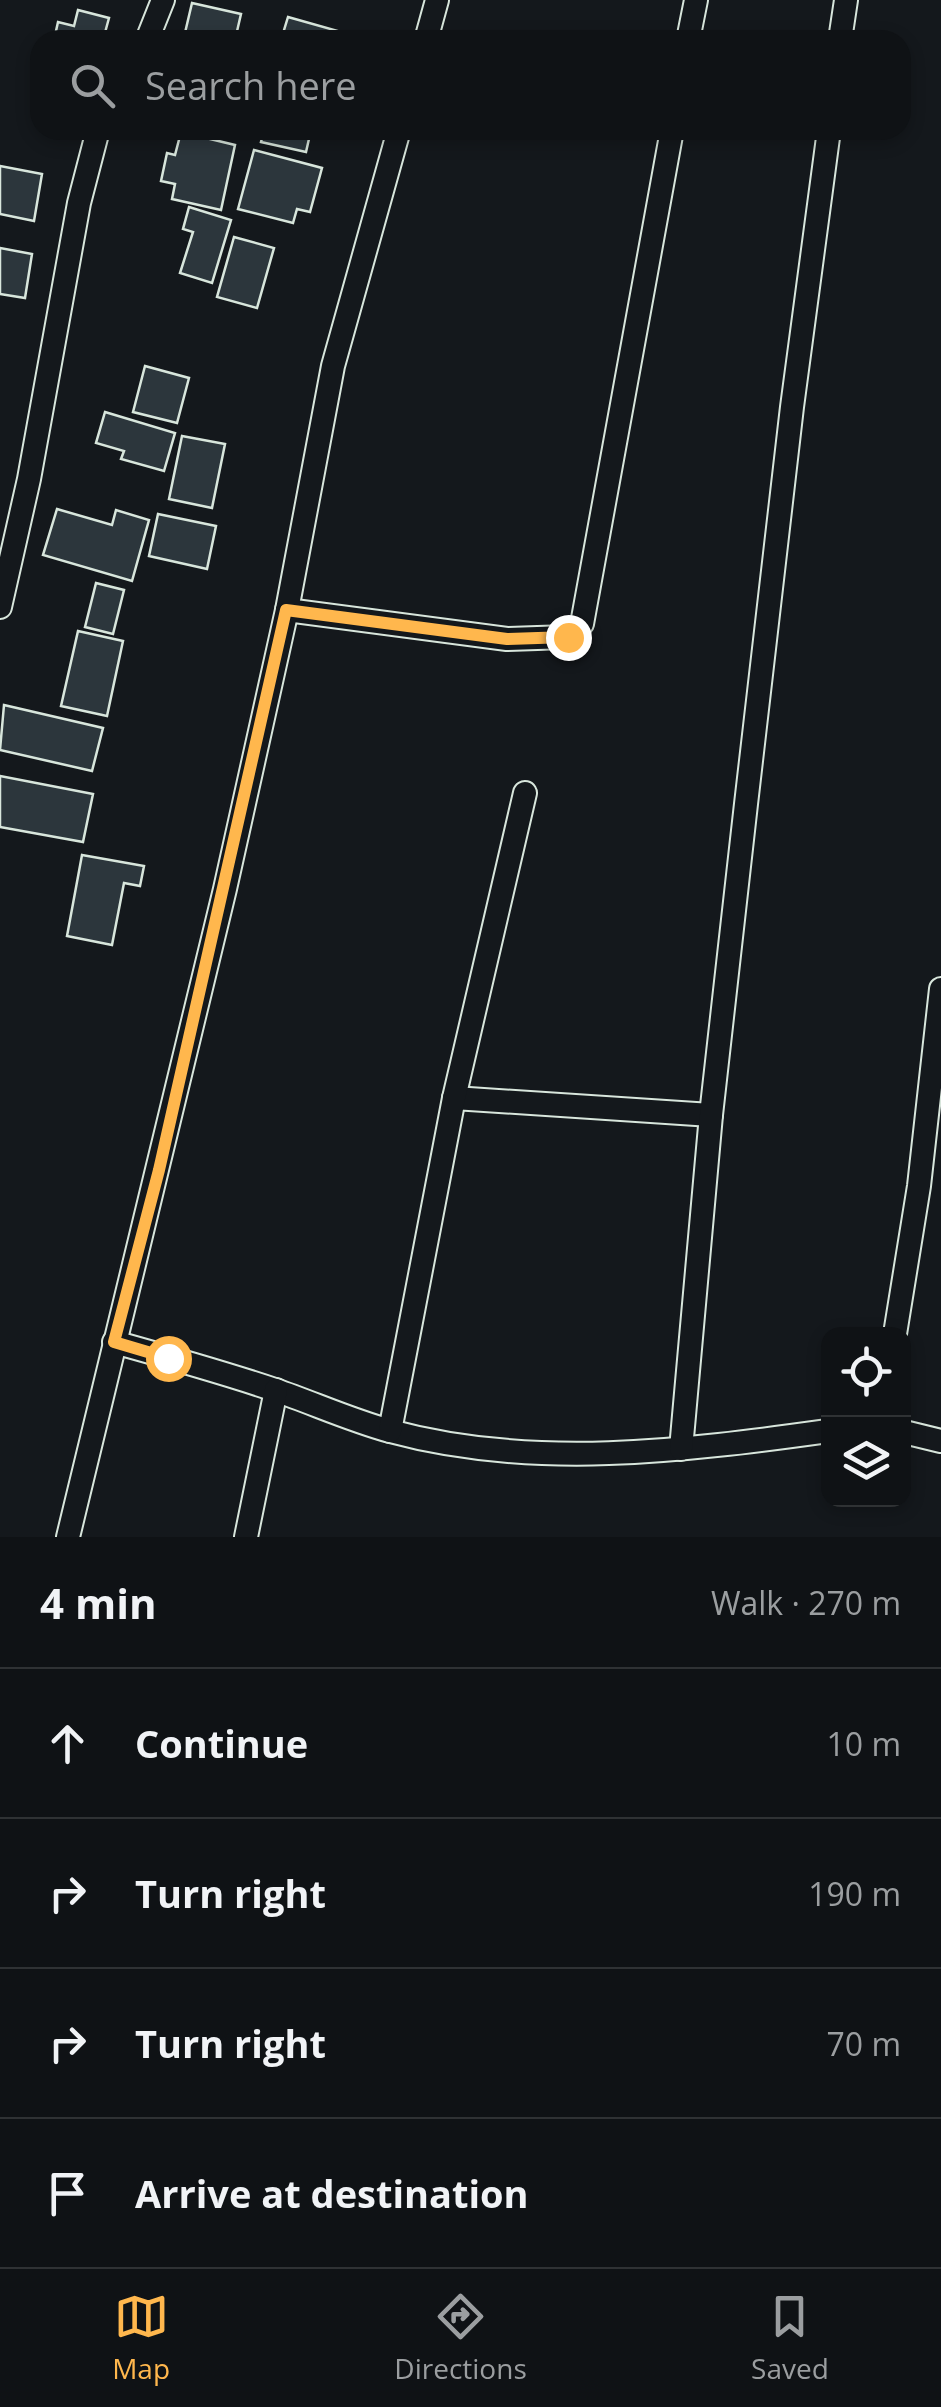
<!DOCTYPE html>
<html lang="en">
<head>
<meta charset="utf-8">
<style>
	body { margin:0; font-family:"Open Sans",sans-serif; background:#181b1e; color:#f1f3f6 }
	.controls { position:absolute; right:30px; bottom:30px; display:grid; overflow:hidden; border-radius:20px; box-shadow:0 5px 15px #0003 }
	.controls button { width:90px; height:90px; display:grid; place-items:center; padding:0; border:0; border-bottom:2px solid #2f3234; background:#0f1215; color:#f1f3f6; font:50px sans-serif }
	.stop { position:absolute; width:30px; height:30px; margin:-22px; border:8px solid #ffb74d; border-radius:50%; background:#fff }
	.stop.end { background:#ffb74d; border-color:#fff; box-shadow:0 2px 10px #0008 }
	.list { margin:0; padding:0; list-style:none }
	h2 { display:flex; justify-content:space-between; align-items:center; height:130px; margin:0; padding:0 40px; font-size:42px }
	h2 small { font-size:32px; font-weight:400; color:#9b9ea0 }
	.list li { display:grid; grid-template-columns:65px 1fr auto; gap:30px; align-items:center; box-sizing:border-box; height:150px; padding:0 40px; border-top:2px solid #2f3234 }
	.list b { display:block; font-size:38px; white-space:nowrap }
	.list em { font-size:32px; font-style:normal; color:#9b9ea0 }
	.icon { flex:none; width:55px; height:55px; fill:none; stroke:currentColor; stroke-width:2; stroke-linecap:round; stroke-linejoin:round }
	.map { position:relative; flex:none; width:941px; height:1537px; overflow:hidden }
	.search { position:absolute; background:#0f1215; box-shadow:0 5px 15px #0003; left:30px; right:30px; top:30px; height:110px; display:flex; align-items:center; gap:25px; box-sizing:border-box; padding:0 35px; border-radius:30px; color:#9b9ea0; font-size:38px }
	.sheet { height:730px; background:#0f1215 }
	nav { display:flex; justify-content:space-around; align-items:center; box-sizing:border-box; height:140px; border-top:2px solid #2f3234; background:#0f1215; font-size:28px; color:#9b9ea0 }
	nav a { display:grid; justify-items:center; gap:5px }
	nav .on { color:#ffb74d }
	.map>svg:first-child { display:block }
	.building { fill:#2c363c; stroke:#d8e6dc; stroke-width:2.5 }
	.lines { fill:none; stroke-linecap:round; stroke-linejoin:round }
	.street-casing { stroke:#d8e6dc; stroke-width:26 }
	.street { stroke:#14181c; stroke-width:22 }
	.route { stroke:#ffb74d; stroke-width:12 }
</style>
</head>
<body>
<div class="map">
<svg width="941" height="1537" viewBox="0 0 941 1537">
	<rect width="100%" height="100%" fill="#14181c"/>
	<!-- building -->
	<g class="building">
		<polygon points="192,3 241,14 235,40 184,37"/>
		<polygon points="78,10 109,18 103,40 54,40 58,22 74,26"/>
		<polygon points="288,17 345,33 343,40 281,40"/>
		<polygon points="264,130 311,130 306,152 261,142"/>
		<polygon points="181,132 235,145 221,210 172,199 175,184 161,181 167,153 175,155"/>
		<polygon points="254,150 322,168 310,212 297,209 293,223 238,209"/>
		<polygon points="0,166 42,174 34,221 0,214"/>
		<polygon points="189,207 231,220 212,283 180,273 193,232 183,229"/>
		<polygon points="234,237 274,248 257,308 217,297"/>
		<polygon points="0,248 32,254 25,298 0,294"/>
		<polygon points="145,366 189,378 177,423 133,412"/>
		<polygon points="105,412 175,433 164,471 121,459 124,451 96,443"/>
		<polygon points="182,436 225,444 212,508 169,499"/>
		<polygon points="57,509 112,525 116,510 149,520 132,581 43,555"/>
		<polygon points="158,514 216,526 207,569 149,556"/>
		<polygon points="96,583 124,590 113,634 85,627"/>
		<polygon points="78,631 123,641 107,716 61,706"/>
		<polygon points="4,705 103,728 92,771 0,750"/>
		<polygon points="0,776 93,794 83,842 0,827"/>
		<polygon points="82,855 144,866 140,886 124,883 112,945 67,936"/>
	</g>
	<g class="lines">
		<!-- street casing -->
		<g class="street-casing">
			<g id="street">
				<polyline points="147,40 163,0"/>
				<polyline points="426,40 437,0"/>
				<polyline points="688,40 696,0"/>
				<polyline points="840,40 846,0"/>
				<polyline points="0,607 29,479 79,203 98,130"/>
				<polyline points="287,610 507,639 567,637 582,624 672,130"/>
				<polyline points="454,1098 711,1115"/>
				<polyline points="895,1334 919,1186 941,989"/>
				<path d="M114,1342C168,1357 222,1372 275,1390C313,1403 350,1420 390,1431C533,1470 684,1451 828,1431"/>
				<polyline points="390,1431 454,1098 525,793"/>
				<polyline points="904,1432 941,1441"/>
				<polyline points="681,1449 711,1115 746,804 792,407 829,130"/>
				<polyline points="68,1537 225,889 287,610 333,366 399,130"/>
				<polyline points="246,1537 276,1390"/>
			</g>
		</g>
		<!-- street -->
		<use href="#street" class="street"/>
	</g>
	<g class="lines">
		<!-- route -->
		<polyline class="route" points="168,1358 114,1342 159,1170 286,610 507,639 568,637"/>
	</g>
</svg>
<div class="controls">
<button><svg class="icon" aria-label="locate" viewBox="0 0 24 24"><circle cx="12" cy="12" r="6"/><path d="M12 2v4M12 18v4M2 12h4M18 12h4"/></svg></button>
<button><svg class="icon" aria-label="layers" viewBox="0 0 24 24"><path d="M12 4l9 5-9 5-9-5zM3 14l9 5 9-5"/></svg></button>
</div>
<div class="stop" style="left:168px;top:1358px"></div>
<div class="stop end" style="left:568px;top:637px"></div>
<div class="search"><svg class="icon" aria-label="search" viewBox="0 0 24 24"><circle cx="10" cy="10" r="6"/><path d="M15 15l6 6"/></svg>Search here</div>
</div>
<section class="sheet">
<h2>4 min<small>Walk · 270 m</small></h2>
<ul class="list">
<li><svg class="icon" aria-label="ahead" viewBox="0 0 24 24"><path d="M12 20V5M6 11l6-6 6 6"/></svg><div><b>Continue</b></div><em>10 m</em></li>
<li><svg class="icon" aria-label="right" viewBox="0 0 24 24"><path d="M7 20v-9h11M14 6l5 5-5 5"/></svg><div><b>Turn right</b></div><em>190 m</em></li>
<li><svg class="icon" aria-label="right" viewBox="0 0 24 24"><path d="M7 20v-9h11M14 6l5 5-5 5"/></svg><div><b>Turn right</b></div><em>70 m</em></li>
<li><svg class="icon" aria-label="arrive" viewBox="0 0 24 24"><path d="M6 21V4h12l-3 4 3 4H6"/></svg><div><b>Arrive at destination</b></div></li>
</ul>
</section>
<nav>
<a class="on"><svg class="icon" aria-label="map" viewBox="0 0 24 24"><path d="M3 6l6-2 6 2 6-2v14l-6 2-6-2-6 2zM9 4v14M15 6v14"/></svg>Map</a>
<a><svg class="icon" aria-label="directions" viewBox="0 0 24 24"><path d="M12 3l9 9-9 9-9-9zM9 14v-3h6M13 9l2 2-2 2"/></svg>Directions</a>
<a><svg class="icon" aria-label="saved" viewBox="0 0 24 24"><path d="M7 4h10v16l-5-4-5 4z"/></svg>Saved</a>
</nav>
</body>
</html>
